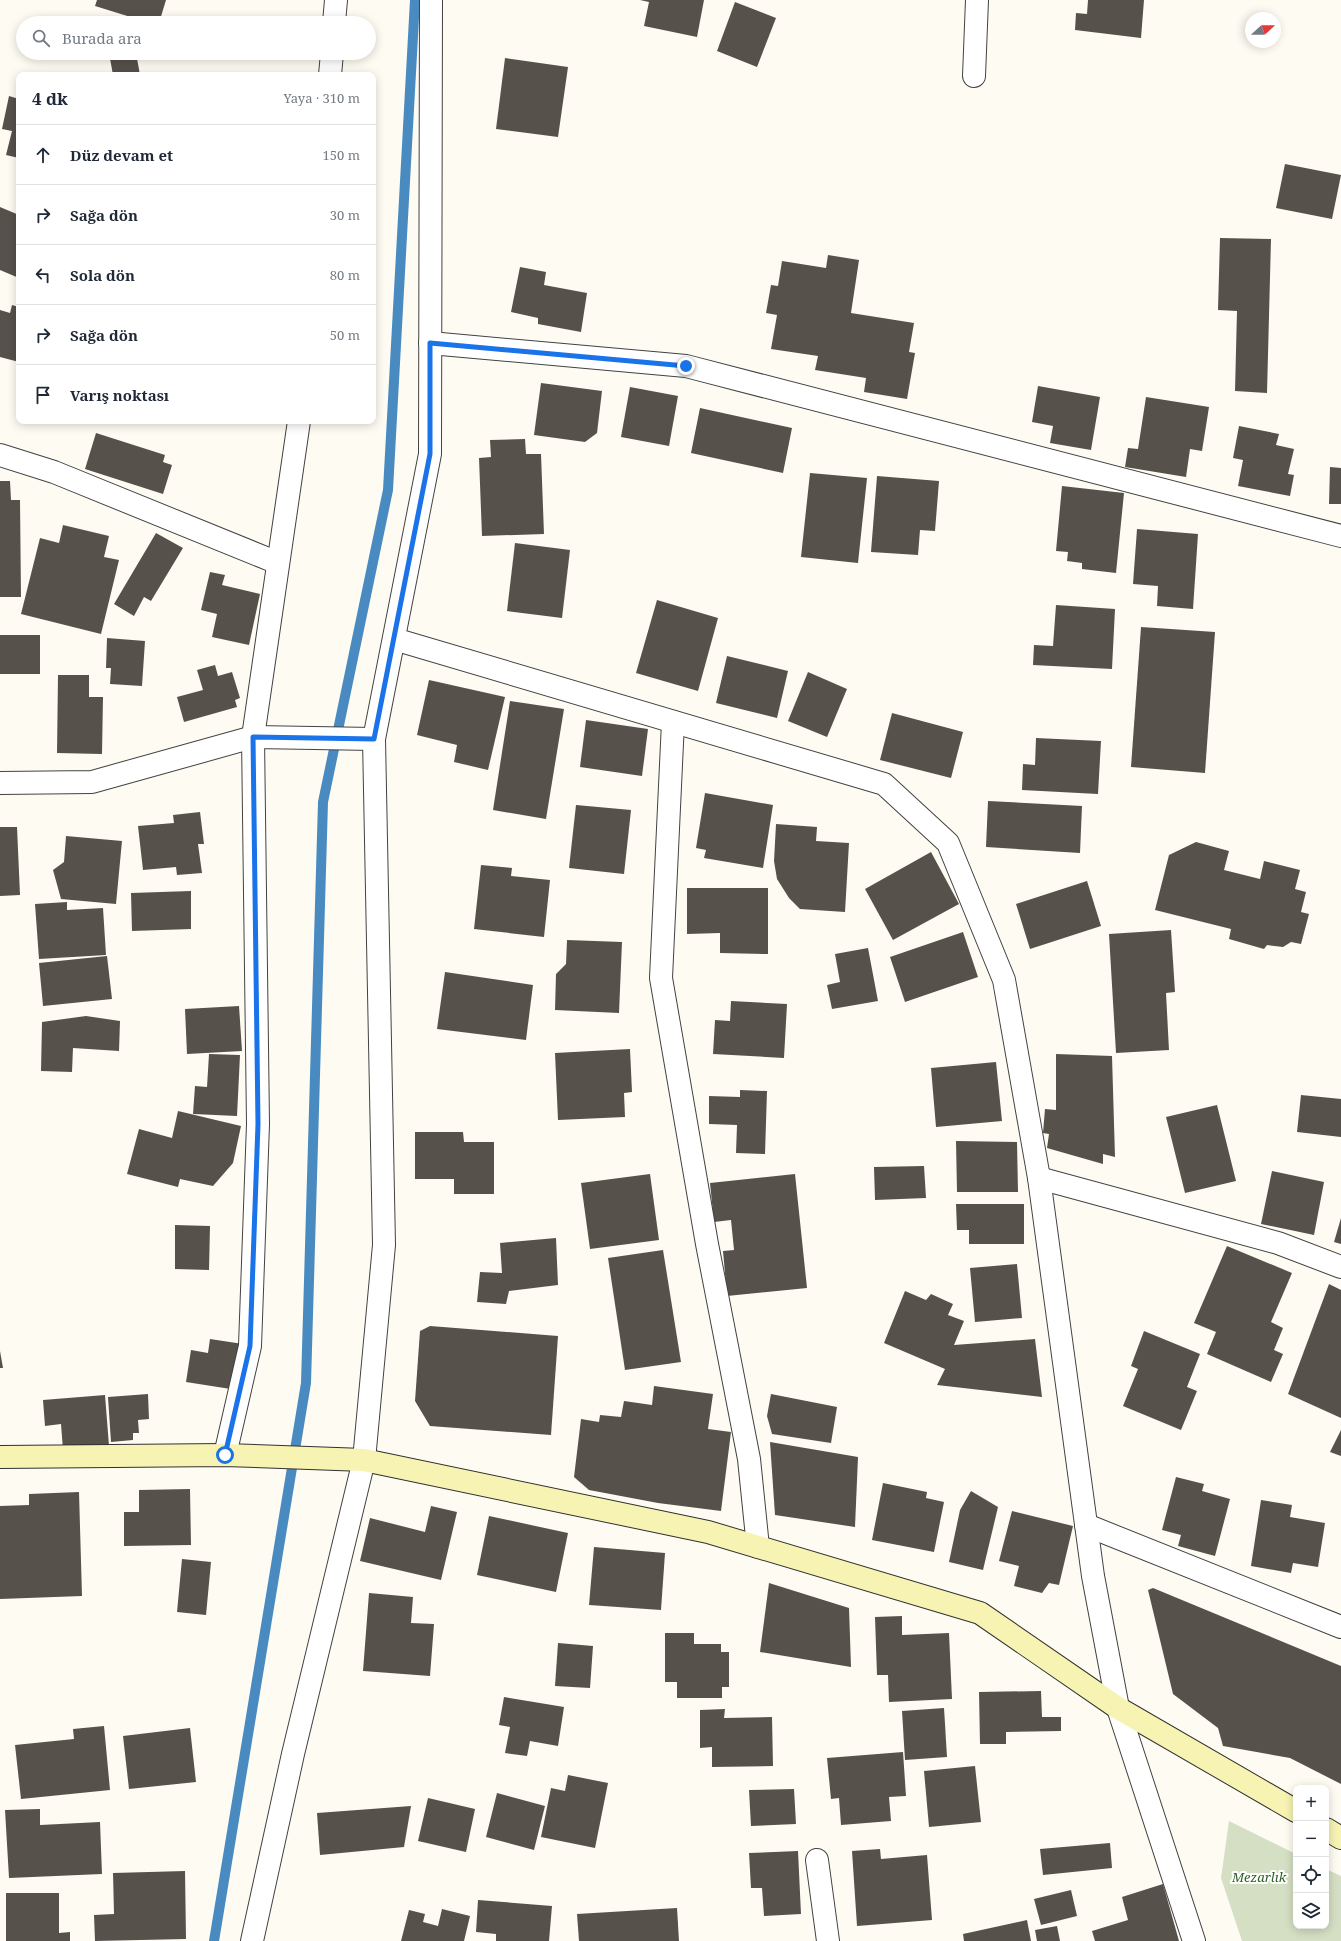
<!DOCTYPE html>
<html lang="tr">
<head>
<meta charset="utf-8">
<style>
	body { margin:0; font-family:"Noto Serif",serif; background:#f6f6f7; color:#1f2937 }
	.controls { position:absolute; right:12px; bottom:12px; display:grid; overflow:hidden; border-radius:8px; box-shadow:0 2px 10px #0003 }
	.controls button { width:36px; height:36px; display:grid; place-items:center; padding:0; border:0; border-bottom:1px solid #e0e1e3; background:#fff; color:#1f2937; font:20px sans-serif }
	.compass { position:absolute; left:1245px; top:12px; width:36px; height:36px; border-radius:50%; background:#fff; box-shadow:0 2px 10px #0003; rotate:69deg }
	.stop { position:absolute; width:12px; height:12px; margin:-9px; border:3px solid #1a73e8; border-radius:50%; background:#fff }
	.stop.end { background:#1a73e8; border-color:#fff; box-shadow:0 1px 4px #0008 }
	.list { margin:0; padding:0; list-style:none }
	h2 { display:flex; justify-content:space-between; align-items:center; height:52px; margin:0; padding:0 16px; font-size:17px }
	h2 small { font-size:13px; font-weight:400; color:#747a83 }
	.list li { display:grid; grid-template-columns:26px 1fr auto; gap:12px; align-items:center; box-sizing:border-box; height:60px; padding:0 16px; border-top:1px solid #e0e1e3 }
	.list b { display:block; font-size:15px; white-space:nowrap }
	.list em { font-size:13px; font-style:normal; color:#747a83 }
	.icon { flex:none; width:22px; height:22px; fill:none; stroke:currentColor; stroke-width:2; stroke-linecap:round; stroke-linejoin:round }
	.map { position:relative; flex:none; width:1341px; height:1941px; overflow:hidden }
	.search { position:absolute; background:#fff; box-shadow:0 2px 10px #0003; left:16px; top:16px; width:360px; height:44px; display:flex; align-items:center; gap:10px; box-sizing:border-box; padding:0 14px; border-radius:22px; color:#747a83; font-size:15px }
	.panel { position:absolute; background:#fff; box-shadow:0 2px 10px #0003; left:16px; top:72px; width:360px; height:352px; border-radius:8px }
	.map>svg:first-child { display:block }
	.cemetery { fill:#d5dfc4 }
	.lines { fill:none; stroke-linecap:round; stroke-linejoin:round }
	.stream { stroke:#498bc1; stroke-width:10 }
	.building { fill:#57514c }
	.street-casing { stroke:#424242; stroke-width:24 }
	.secondary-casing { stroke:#313131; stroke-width:24 }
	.street { stroke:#fff; stroke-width:22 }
	.secondary { stroke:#f7f3b3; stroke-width:22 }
	.route { stroke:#1a73e8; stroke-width:5 }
	.labels { text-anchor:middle; stroke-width:4; stroke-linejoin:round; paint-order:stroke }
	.park-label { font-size:13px; font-style:italic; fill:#2e6125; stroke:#fff }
</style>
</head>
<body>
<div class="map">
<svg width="1341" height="1941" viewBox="0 0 1341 1941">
	<rect width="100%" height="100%" fill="#fefcf2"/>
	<!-- cemetery -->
	<polygon class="cemetery" points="1229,1821 1296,1854 1296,1926 1326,1926 1326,1869 1341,1876 1341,1941 1242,1941 1221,1878"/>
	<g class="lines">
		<!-- stream -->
		<polyline class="stream" points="214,1941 306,1383 323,802 388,490 415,0"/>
	</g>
	<!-- building -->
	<g class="building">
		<polygon points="97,0 166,0 159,23 150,23 95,6"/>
		<polygon points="640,0 704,0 697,37 644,26 649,2"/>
		<polygon points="1088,0 1144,0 1141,38 1075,30 1076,13 1087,14"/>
		<polygon points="735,2 776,18 757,67 717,51"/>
		<polygon points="109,53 136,53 140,75 113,75"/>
		<polygon points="505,58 568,67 558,137 496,129"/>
		<polygon points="9,96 19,99 19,158 6,155 12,131 2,129"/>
		<polygon points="1285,164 1341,175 1332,219 1276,208"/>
		<polygon points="0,207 19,215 19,278 0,270"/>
		<polygon points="1220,238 1271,239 1267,393 1235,391 1237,311 1218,310"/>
		<polygon points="828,255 859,260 851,313 914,323 909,352 915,353 907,399 864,392 866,378 815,370 818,356 771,349 777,315 766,313 771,285 778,286 782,261 826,268"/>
		<polygon points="520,267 546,272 544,285 587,293 581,332 538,324 538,318 511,312"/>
		<polygon points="12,305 19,307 19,362 0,357 0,310 10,313"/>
		<polygon points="541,383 602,391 597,433 585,442 534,435"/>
		<polygon points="1038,386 1100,397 1091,450 1050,443 1053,426 1032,422"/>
		<polygon points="630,387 678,396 669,446 621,437"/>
		<polygon points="1146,397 1209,407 1202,451 1190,449 1186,477 1125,467 1128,448 1138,449"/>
		<polygon points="700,408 792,428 783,473 691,453"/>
		<polygon points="1239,426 1279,434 1276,445 1294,449 1288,474 1294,475 1290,496 1238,486 1243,460 1233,458"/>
		<polygon points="96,433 165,455 163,462 172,465 163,494 85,469"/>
		<polygon points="525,439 526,454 541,454 544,534 482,536 479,458 491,457 490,440"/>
		<polygon points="1330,467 1341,468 1341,504 1329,504"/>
		<polygon points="810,473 867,478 858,563 801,557"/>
		<polygon points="877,476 939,481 935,531 920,530 918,555 871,552"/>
		<polygon points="0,481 10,481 11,500 20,500 21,597 0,597"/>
		<polygon points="1062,486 1124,493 1116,573 1082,569 1082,563 1067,561 1068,552 1056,551"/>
		<polygon points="63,525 109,536 104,557 119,560 101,634 21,614 40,538 59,543"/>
		<polygon points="1137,529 1198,534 1193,609 1157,606 1158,586 1133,584"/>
		<polygon points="156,533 183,548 151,601 144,597 134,616 114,604"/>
		<polygon points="515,543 570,550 562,618 507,611"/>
		<polygon points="210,572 225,575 222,585 260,594 249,645 212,637 217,614 201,610"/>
		<polygon points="657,600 718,618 698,691 636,673"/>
		<polygon points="1056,605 1115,609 1112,669 1033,665 1034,645 1053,646"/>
		<polygon points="1141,627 1215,632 1205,773 1131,767"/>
		<rect x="0" y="635" width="40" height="39"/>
		<polygon points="107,638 145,641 142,686 110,684 111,668 106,668"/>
		<polygon points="727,656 788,671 777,718 716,703"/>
		<polygon points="215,665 218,676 232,672 240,698 235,700 237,707 184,722 177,697 203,690 197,670"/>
		<polygon points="808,672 847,689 827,737 788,721"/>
		<polygon points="58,675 89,675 89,697 103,697 102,754 57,753"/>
		<polygon points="429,680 505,697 488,770 454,762 457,745 417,735"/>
		<polygon points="510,701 564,709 546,819 493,810"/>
		<polygon points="892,713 963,732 951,778 880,760"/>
		<polygon points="586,720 648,729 642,776 580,767"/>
		<polygon points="1036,738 1101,741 1098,794 1022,790 1023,764 1035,765"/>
		<polygon points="705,793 773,805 763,868 704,858 706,850 696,848"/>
		<polygon points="988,801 1082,806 1080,853 986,847"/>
		<polygon points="576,805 631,810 624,874 569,868"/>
		<polygon points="200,812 204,844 198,844 202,873 177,875 176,867 143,870 138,826 174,823 173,815"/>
		<polygon points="776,824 817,827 816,841 849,843 845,912 800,909 789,898 777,879 774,861"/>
		<polygon points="0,827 17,827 20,895 0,896"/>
		<polygon points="66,836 122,841 116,904 61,899 53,870 64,862"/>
		<polygon points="1196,842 1229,851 1224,870 1260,879 1264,861 1300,870 1295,889 1306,892 1301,912 1309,914 1301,944 1291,942 1283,947 1267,945 1264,949 1229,939 1231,929 1155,910 1169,855"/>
		<polygon points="931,852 959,904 893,940 865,889"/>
		<polygon points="481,865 512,868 511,876 550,880 544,937 474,929"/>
		<polygon points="1087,881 1101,926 1030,949 1016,904"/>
		<polygon points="687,888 768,888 768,954 720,953 720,933 687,934"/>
		<polygon points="191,891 191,929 132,931 131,893"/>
		<polygon points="67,902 67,910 103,908 106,955 39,959 35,904"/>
		<polygon points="1171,930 1175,992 1166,993 1169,1050 1116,1053 1109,934"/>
		<polygon points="963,932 978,977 905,1002 890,957"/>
		<polygon points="567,940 622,942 619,1013 555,1010 556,974 566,964"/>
		<polygon points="868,948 878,1001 832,1009 827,985 840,982 835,954"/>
		<polygon points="107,956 112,999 43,1006 39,963"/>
		<polygon points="445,972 533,985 526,1040 437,1029"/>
		<polygon points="731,1001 787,1004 784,1058 713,1054 715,1020 730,1021"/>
		<polygon points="239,1006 242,1051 187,1054 185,1009"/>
		<polygon points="86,1016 120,1021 119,1051 73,1048 72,1072 41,1071 42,1022"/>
		<polygon points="630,1049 632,1092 624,1093 625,1117 558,1120 555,1053"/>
		<polygon points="209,1054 240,1055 237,1116 193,1114 195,1086 207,1087"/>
		<polygon points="1056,1054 1112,1056 1115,1157 1103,1154 1103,1164 1047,1148 1049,1134 1043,1133 1045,1109 1056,1110"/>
		<polygon points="996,1062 1002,1121 936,1127 931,1068"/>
		<polygon points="740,1090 767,1091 765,1154 736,1153 737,1125 709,1124 709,1096 740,1097"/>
		<polygon points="1301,1095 1341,1099 1341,1137 1297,1132"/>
		<polygon points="1217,1105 1236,1181 1185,1193 1166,1117"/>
		<polygon points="178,1111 241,1126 233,1163 213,1186 180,1179 178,1187 127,1174 139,1129 172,1138"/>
		<polygon points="415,1132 463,1132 464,1142 494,1142 494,1194 454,1194 454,1179 415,1179"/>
		<polygon points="956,1141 1017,1142 1018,1192 957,1192"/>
		<polygon points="924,1166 926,1198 875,1200 874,1167"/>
		<polygon points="1272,1171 1324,1182 1314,1235 1261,1224"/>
		<polygon points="650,1174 659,1240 590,1249 581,1183"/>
		<polygon points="795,1174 807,1288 727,1296 723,1251 734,1250 731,1220 714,1222 710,1183"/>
		<polygon points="956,1204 1024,1204 1024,1244 969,1244 969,1230 957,1230"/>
		<polygon points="1341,1218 1341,1244 1334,1242"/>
		<polygon points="175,1225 210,1226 209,1270 175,1269"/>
		<polygon points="556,1238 558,1285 509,1291 506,1304 477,1302 480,1272 502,1273 500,1243"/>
		<polygon points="1227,1246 1292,1273 1271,1322 1283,1328 1274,1350 1283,1354 1271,1382 1207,1354 1216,1332 1194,1323"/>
		<polygon points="663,1250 681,1362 625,1370 608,1258"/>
		<polygon points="1017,1264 1022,1318 975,1322 970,1268"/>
		<polygon points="1329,1284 1341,1290 1341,1418 1288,1394"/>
		<polygon points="905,1291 926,1300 931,1294 953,1304 948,1315 964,1321 954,1345 1035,1339 1042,1397 937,1385 945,1369 884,1343"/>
		<polygon points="430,1326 558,1336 551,1435 430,1426 415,1401 420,1331"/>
		<polygon points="1144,1331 1200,1354 1187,1387 1197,1391 1181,1430 1123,1406 1138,1369 1131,1366"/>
		<polygon points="210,1339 243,1344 237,1390 186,1382 191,1350 208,1353"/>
		<polygon points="0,1351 3,1368 0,1368"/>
		<polygon points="654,1386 713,1394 708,1429 731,1432 721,1511 658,1503 589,1490 574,1477 581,1419 599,1422 600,1415 621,1417 624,1401 652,1405"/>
		<polygon points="148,1394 149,1419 138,1420 139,1433 133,1433 133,1440 111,1442 108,1397"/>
		<polygon points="771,1394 837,1407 831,1443 772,1434 767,1416"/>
		<polygon points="105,1395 109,1446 63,1450 61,1424 45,1426 43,1400"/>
		<polygon points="1341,1430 1341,1456 1330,1452"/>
		<polygon points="770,1442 858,1457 855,1527 775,1515"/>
		<polygon points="1176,1477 1204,1484 1202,1491 1230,1499 1215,1556 1178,1546 1181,1535 1162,1530"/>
		<polygon points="883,1483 927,1492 926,1498 944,1502 934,1552 872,1540"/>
		<polygon points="190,1489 191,1545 124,1546 124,1512 139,1512 139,1490"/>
		<polygon points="971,1491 998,1507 983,1570 949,1562 960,1510"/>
		<polygon points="79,1492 82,1596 0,1599 0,1506 29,1505 29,1494"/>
		<polygon points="1261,1500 1292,1505 1290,1517 1325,1523 1318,1567 1293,1563 1291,1573 1251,1566"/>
		<polygon points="431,1506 457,1512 441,1580 360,1561 370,1518 425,1532"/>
		<polygon points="1012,1511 1073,1526 1059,1585 1049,1583 1042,1593 1014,1586 1019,1566 999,1561"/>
		<polygon points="489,1516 568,1533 556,1592 477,1575"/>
		<polygon points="594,1547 665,1553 661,1610 589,1605"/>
		<polygon points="182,1559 211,1562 206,1615 177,1612"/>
		<polygon points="769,1583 849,1608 851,1667 760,1652"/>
		<polygon points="1153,1588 1341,1666 1341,1784 1290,1758 1223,1746 1218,1728 1173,1694 1148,1590"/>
		<polygon points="369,1593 413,1597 411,1623 434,1624 430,1676 363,1671"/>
		<polygon points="902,1616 902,1635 949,1633 952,1699 889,1702 888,1675 877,1675 875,1617"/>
		<polygon points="665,1633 694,1633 694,1644 721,1644 721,1652 729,1652 729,1687 722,1687 722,1698 677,1698 677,1682 665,1682"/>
		<polygon points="558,1643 593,1646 590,1688 555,1686"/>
		<polygon points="1041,1691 1042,1717 1061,1717 1061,1731 1006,1732 1006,1744 980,1744 979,1692"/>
		<polygon points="504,1697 564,1707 558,1746 530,1741 527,1756 505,1753 510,1727 499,1725"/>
		<polygon points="944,1708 947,1757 905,1760 902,1711"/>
		<polygon points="725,1709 724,1718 772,1717 773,1766 712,1767 712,1747 700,1748 700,1710"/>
		<polygon points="104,1726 110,1790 21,1799 15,1745 74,1739 73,1729"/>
		<polygon points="190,1728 196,1782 129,1789 123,1736"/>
		<polygon points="903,1752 906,1796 889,1797 891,1821 841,1825 839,1798 831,1799 827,1758"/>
		<polygon points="975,1766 981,1822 929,1827 924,1771"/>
		<polygon points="568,1775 608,1783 595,1848 541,1837 551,1788 565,1791"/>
		<polygon points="794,1789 796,1824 751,1826 749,1790"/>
		<polygon points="497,1793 545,1806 534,1850 486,1837"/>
		<polygon points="428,1798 475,1809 466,1852 418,1841"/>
		<polygon points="411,1806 404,1847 320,1855 317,1813"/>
		<polygon points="40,1809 40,1825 100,1822 102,1874 9,1878 5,1810"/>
		<polygon points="1110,1843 1112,1868 1043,1875 1040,1849"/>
		<polygon points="880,1849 881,1859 927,1855 932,1920 857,1926 852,1851"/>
		<polygon points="798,1851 801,1914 764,1916 762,1888 751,1888 749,1853"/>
		<polygon points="185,1871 186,1939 95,1941 94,1915 114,1914 113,1873"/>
		<polygon points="1163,1884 1179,1941 1095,1941 1092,1931 1128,1920 1122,1897"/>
		<polygon points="1071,1890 1077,1916 1041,1925 1034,1899"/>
		<polygon points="6,1893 59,1893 59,1933 70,1932 70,1941 6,1941"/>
		<polygon points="478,1900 552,1906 549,1941 496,1941 496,1934 476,1932"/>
		<polygon points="677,1908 679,1941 579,1941 577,1914"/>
		<polygon points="442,1909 470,1916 464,1941 401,1941 409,1910 425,1914 423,1922 438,1926"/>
		<polygon points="1027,1920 1031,1941 964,1941 963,1934"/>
		<polygon points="1057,1926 1060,1941 1037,1941 1035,1930"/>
	</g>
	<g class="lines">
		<!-- street casing -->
		<g class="street-casing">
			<g id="street">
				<polyline points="334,23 336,0"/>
				<polyline points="330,75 332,53"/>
				<polyline points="974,76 977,0"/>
				<polyline points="430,343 686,366 1341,536"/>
				<polyline points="0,455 54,472 278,563"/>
				<polyline points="394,639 884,784 948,843 1004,980 1039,1178 1093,1576 1118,1708 1194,1941"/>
				<polyline points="673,722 661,978 707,1244 749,1459 758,1547"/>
				<polyline points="0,783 92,782 253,737 374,739"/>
				<polyline points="1039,1178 1278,1243 1341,1267"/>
				<polyline points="225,1455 250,1346 258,1124 253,737 299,421"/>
				<polyline points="1086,1525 1341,1627"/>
				<polyline points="817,1860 828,1941"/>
				<polyline points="252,1941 293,1754 364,1460 384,1245 374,739 430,454 431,0"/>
			</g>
		</g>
		<!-- secondary casing -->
		<g class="secondary-casing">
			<g id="secondary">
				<polyline points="0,1457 225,1455 364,1460 708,1532 980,1613 1118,1708 1296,1811"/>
				<polyline points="1326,1829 1341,1838"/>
			</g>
		</g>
		<!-- street -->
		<use href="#street" class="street"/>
		<!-- secondary -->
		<use href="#secondary" class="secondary"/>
	</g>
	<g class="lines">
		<!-- route -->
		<polyline class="route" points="225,1455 250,1346 258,1124 253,737 374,739 430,454 430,343 686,366"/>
	</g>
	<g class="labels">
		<!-- park labels -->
		<g class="park-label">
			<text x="1259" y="1882">Mezarlık</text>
		</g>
	</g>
</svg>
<div class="controls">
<button>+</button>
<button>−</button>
<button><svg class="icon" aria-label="locate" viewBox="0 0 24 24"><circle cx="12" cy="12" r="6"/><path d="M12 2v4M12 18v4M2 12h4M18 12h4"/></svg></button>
<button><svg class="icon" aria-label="layers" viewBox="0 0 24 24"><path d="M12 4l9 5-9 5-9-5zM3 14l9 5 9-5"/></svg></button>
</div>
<svg class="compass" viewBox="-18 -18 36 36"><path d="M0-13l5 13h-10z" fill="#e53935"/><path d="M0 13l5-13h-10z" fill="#747a83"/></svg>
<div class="stop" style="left:225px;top:1455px"></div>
<div class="stop end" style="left:686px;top:366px"></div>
<div class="search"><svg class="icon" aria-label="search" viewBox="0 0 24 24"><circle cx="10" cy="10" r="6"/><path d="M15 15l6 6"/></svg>Burada ara</div>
<section class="panel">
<h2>4 dk<small>Yaya · 310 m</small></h2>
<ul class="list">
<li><svg class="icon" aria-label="ahead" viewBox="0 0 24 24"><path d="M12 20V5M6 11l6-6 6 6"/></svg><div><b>Düz devam et</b></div><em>150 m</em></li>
<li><svg class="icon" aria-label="right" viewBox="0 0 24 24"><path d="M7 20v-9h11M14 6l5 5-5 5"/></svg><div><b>Sağa dön</b></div><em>30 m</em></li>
<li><svg class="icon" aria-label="left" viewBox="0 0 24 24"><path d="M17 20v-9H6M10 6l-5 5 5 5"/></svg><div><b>Sola dön</b></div><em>80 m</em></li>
<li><svg class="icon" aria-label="right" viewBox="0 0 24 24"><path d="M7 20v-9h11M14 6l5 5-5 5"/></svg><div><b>Sağa dön</b></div><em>50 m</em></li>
<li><svg class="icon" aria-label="arrive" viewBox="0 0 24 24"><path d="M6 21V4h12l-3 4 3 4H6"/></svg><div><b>Varış noktası</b></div></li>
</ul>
</section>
</div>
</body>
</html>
